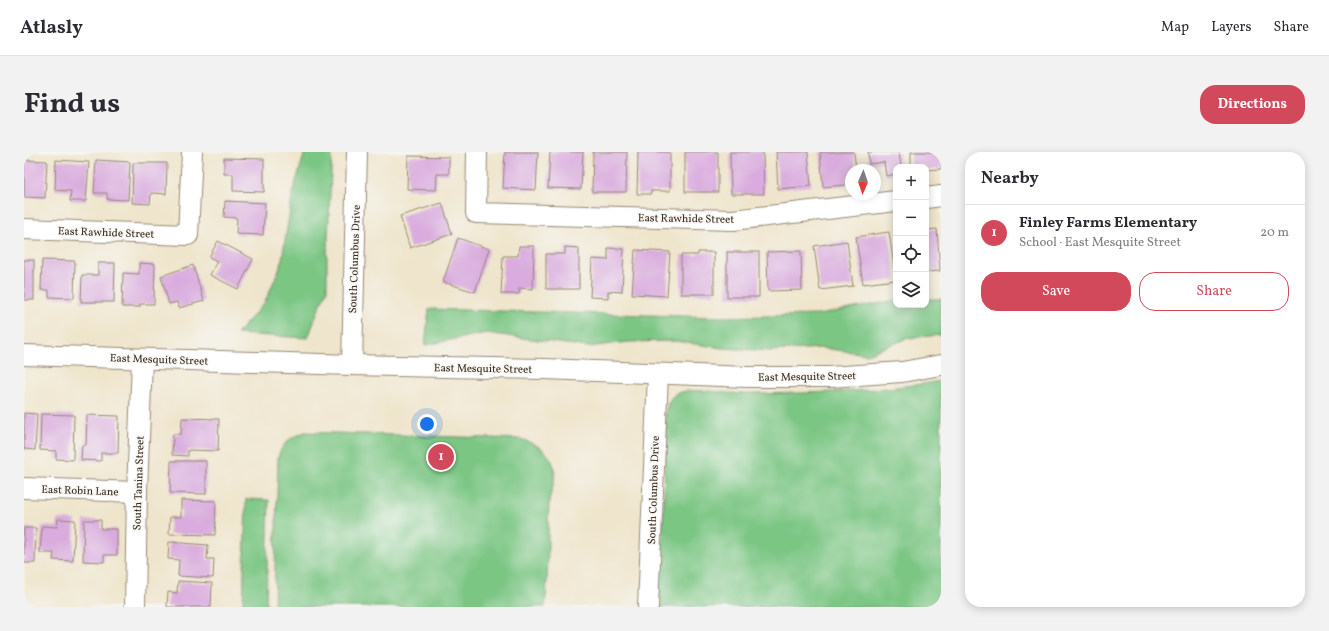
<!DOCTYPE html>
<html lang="en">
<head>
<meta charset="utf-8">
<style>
	body { margin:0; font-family:Vollkorn,serif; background:#f2f2f3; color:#2b2b33 }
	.controls { position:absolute; right:12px; top:12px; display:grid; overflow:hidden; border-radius:8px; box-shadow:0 2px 10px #0003 }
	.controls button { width:36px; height:36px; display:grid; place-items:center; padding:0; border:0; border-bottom:1px solid #e1e1e2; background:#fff; color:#2b2b33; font:20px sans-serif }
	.compass { position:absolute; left:821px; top:12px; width:36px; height:36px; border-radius:50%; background:#fff; box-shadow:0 2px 10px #0003; rotate:182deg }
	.you { position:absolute; left:403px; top:272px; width:14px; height:14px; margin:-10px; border:3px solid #fff; border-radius:50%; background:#1a73e8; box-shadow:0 0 0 6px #1a73e833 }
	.badge { display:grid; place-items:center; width:26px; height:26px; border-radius:50%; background:#d1495b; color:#fff; font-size:13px; font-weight:700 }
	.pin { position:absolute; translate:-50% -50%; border:2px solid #fff; box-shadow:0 1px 4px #0006 }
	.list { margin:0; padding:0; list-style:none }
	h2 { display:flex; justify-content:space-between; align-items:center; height:52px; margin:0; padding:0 16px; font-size:17px }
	h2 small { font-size:13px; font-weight:400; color:#7c7c81 }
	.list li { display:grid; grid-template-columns:26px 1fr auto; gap:12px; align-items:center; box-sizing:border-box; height:56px; padding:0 16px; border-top:1px solid #e1e1e2 }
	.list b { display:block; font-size:15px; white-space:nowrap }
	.list p { margin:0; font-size:13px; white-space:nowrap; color:#7c7c81 }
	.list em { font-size:13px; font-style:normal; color:#7c7c81 }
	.actions { display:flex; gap:8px; padding:12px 16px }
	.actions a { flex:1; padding:9px 0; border:1px solid #d1495b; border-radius:16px; text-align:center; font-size:14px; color:#d1495b }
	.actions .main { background:#d1495b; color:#fff }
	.icon { flex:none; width:22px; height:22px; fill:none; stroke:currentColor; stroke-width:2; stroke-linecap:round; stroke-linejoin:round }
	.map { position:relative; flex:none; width:917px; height:455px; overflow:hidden; border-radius:16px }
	header { display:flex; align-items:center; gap:24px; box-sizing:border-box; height:56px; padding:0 20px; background:#fff; border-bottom:1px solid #e1e1e2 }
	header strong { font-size:19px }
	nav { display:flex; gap:22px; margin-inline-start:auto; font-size:14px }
	.intro { display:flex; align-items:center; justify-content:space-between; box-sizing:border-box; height:96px; padding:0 24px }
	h1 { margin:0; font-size:28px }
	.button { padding:10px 18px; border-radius:16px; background:#d1495b; color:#fff; font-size:14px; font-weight:700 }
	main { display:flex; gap:24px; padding:0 24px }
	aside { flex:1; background:#fff; border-radius:16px; box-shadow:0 2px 10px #0003 }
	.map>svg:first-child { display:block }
	.green { fill:#7bc684; stroke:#5b7851 }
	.building { fill:#d9abde }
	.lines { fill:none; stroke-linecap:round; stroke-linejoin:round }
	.minor-casing { stroke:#958875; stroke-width:22 }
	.minor { stroke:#fff; stroke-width:20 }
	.labels { text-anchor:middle; stroke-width:3; stroke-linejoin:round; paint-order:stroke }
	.street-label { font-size:11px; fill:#3b2a1e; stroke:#f6f6f2 }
</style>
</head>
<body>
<header>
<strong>Atlasly</strong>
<nav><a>Map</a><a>Layers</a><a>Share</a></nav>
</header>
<div class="intro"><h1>Find us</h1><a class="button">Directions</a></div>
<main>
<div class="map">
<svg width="917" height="455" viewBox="0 0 917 455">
	<rect width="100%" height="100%" fill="#f6f6f2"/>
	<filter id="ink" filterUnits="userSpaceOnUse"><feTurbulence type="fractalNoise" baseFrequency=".025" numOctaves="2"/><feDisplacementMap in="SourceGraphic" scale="8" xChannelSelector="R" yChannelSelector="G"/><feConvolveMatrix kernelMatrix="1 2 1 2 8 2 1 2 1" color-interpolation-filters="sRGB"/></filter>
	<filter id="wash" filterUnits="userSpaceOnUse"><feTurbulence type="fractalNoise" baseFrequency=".012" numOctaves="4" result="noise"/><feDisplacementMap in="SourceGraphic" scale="16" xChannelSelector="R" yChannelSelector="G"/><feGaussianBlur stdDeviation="0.9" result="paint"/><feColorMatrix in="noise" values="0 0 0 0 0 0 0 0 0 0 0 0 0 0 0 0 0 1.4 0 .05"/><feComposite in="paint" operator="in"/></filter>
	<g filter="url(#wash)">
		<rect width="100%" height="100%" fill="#efe5cc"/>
		<!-- green -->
		<g class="green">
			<polygon points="281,0 308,0 303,106 303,139 295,156 284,186 213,182 241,150 257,113 269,39"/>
			<polygon points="902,147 917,147 917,183 884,186 843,202 798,196 748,199 698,196 652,189 604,190 564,195 462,181 401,193 405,157 695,165 794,163 872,148 872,153 902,153"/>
			<path d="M917,229V455H632C641,390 640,323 642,257C645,250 646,244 654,241C670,235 705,242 723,242C788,241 853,240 917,229Z"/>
			<path d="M281,280L497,287C512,292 525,298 530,315C533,328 526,339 525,351C523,386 525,420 521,455H250L254,305C260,289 266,286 281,280Z"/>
			<polygon points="222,347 245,348 242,455 219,455"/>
		</g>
		<g id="blocks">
			<!-- building -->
			<g class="building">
				<polygon points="481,0 514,0 512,38 479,36"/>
				<polygon points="526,0 559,0 557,37 524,36"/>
				<polygon points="569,0 603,0 602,40 568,40"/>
				<polygon points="614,0 646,0 646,39 627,39 627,42 613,42"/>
				<rect x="661" y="0" width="33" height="40"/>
				<polygon points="706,0 739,0 740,42 707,42"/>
				<polygon points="752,0 784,0 787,34 754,37"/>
				<polygon points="796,0 830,0 832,18 827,18 827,29 822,29 822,33 799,35"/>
				<polygon points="844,0 875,0 877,15 872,15 872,22 862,24 860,10 845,12"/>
				<polygon points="887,0 917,0 917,17 902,18 902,15 887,15"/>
				<polygon points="384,4 425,5 425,22 413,22 412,38 383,37"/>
				<polygon points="200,6 240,7 240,40 209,39 209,22 200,22"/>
				<polygon points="0,8 23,9 21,46 0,45"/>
				<polygon points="32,8 65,10 62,49 46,49 47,39 31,38"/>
				<polygon points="72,8 106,10 104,48 83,47 83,41 70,41"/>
				<polygon points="109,11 143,11 142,42 127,41 126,52 108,51"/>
				<polygon points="201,49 241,51 239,83 212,82 213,66 200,65"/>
				<polygon points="418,51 428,82 386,96 376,64"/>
				<polygon points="913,77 916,119 902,120 902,78"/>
				<polygon points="865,80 872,128 839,132 832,85"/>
				<polygon points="434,86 465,97 451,140 419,130"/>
				<polygon points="194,89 229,107 214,137 186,123 193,109 185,105"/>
				<polygon points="823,89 829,134 796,138 790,94"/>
				<polygon points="495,94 510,94 509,137 495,136 495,142 477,142 479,104 494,104"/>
				<polygon points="541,95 555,96 555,137 522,137 522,102 541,102"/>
				<polygon points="584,96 600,97 598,140 584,139 584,146 566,145 568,107 584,108"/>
				<polygon points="611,98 646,100 643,144 608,142"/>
				<polygon points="777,99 778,138 744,139 743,100"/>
				<polygon points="674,100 690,100 690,142 657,142 657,103 674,103"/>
				<rect x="703" y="100" width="32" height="45"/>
				<rect x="0" y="108" width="10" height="40"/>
				<polygon points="18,108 51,109 50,146 25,145 25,138 17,138"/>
				<polygon points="74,111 91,111 90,150 57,150 58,123 74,123"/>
				<polygon points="115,111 131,112 130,152 116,152 116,155 98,155 99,121 115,122"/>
				<polygon points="169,113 180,149 155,156 153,150 145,152 137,124"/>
				<polygon points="0,261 13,262 11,298 0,297"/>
				<polygon points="17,262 50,263 49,308 32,307 32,299 16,298"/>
				<polygon points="63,263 95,264 94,301 77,301 77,309 57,308 58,293 62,293"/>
				<polygon points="158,266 195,267 194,299 164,298 164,304 148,303 149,282 157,282"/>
				<polygon points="147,309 182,309 182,342 146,341"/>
				<polygon points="157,348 192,349 191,383 145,382 146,365 157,365"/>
				<polygon points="34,367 51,368 49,409 29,408 30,401 16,401 18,374 33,375"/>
				<polygon points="60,368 77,368 77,377 93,377 93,403 80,403 80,410 59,409"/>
				<polygon points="0,376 12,376 11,411 0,411"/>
				<polygon points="145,390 184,393 183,407 190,407 189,426 154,424 155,408 144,407"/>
				<polygon points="154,429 188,431 187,455 143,455 144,440 153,441"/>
			</g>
		</g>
	</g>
	<g filter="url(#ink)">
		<use href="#blocks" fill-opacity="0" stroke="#958875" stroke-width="1"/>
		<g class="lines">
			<!-- minor casing -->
			<g class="minor-casing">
				<g id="minor">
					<polyline points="453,0 452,61 709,68 872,49"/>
					<polyline points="902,46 917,44"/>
					<polyline points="0,77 164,83 168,0"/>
					<polyline points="0,203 328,213 521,217 723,225 805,225 878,220 917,213"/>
					<polyline points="328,213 333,0"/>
					<polyline points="0,336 113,340"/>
					<polyline points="111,455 113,340 118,207"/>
					<polyline points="624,455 634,222"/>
				</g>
			</g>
			<!-- minor -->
			<use href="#minor" class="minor"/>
		</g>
	</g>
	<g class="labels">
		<!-- street labels -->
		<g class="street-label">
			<text transform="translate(662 66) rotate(1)" y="4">East Rawhide Street</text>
			<text transform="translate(82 80) rotate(2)" y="4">East Rawhide Street</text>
			<text transform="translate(330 107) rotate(-88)" y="4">South Columbus Drive</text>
			<text transform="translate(135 207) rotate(2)" y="4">East Mesquite Street</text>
			<text transform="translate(459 216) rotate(1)" y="4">East Mesquite Street</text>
			<text transform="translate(783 224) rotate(-1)" y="4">East Mesquite Street</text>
			<text transform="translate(114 331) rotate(-88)" y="4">South Tanina Street</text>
			<text transform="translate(56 338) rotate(2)" y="4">East Robin Lane</text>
			<text transform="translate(629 338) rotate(-88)" y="4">South Columbus Drive</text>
		</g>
	</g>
</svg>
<div class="controls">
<button>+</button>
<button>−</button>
<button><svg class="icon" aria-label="locate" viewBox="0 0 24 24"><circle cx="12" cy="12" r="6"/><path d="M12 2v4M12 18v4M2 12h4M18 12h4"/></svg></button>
<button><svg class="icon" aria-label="layers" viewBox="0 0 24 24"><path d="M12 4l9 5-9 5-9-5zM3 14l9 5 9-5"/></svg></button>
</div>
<svg class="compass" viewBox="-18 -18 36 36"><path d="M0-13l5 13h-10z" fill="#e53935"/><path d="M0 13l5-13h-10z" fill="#7c7c81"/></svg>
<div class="you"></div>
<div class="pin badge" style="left:417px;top:305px">1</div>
</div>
<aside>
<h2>Nearby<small></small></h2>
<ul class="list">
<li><span class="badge">1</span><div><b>Finley Farms Elementary</b><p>School · East Mesquite Street</p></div><em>20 m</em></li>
</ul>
<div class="actions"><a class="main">Save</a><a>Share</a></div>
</aside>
</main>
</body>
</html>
